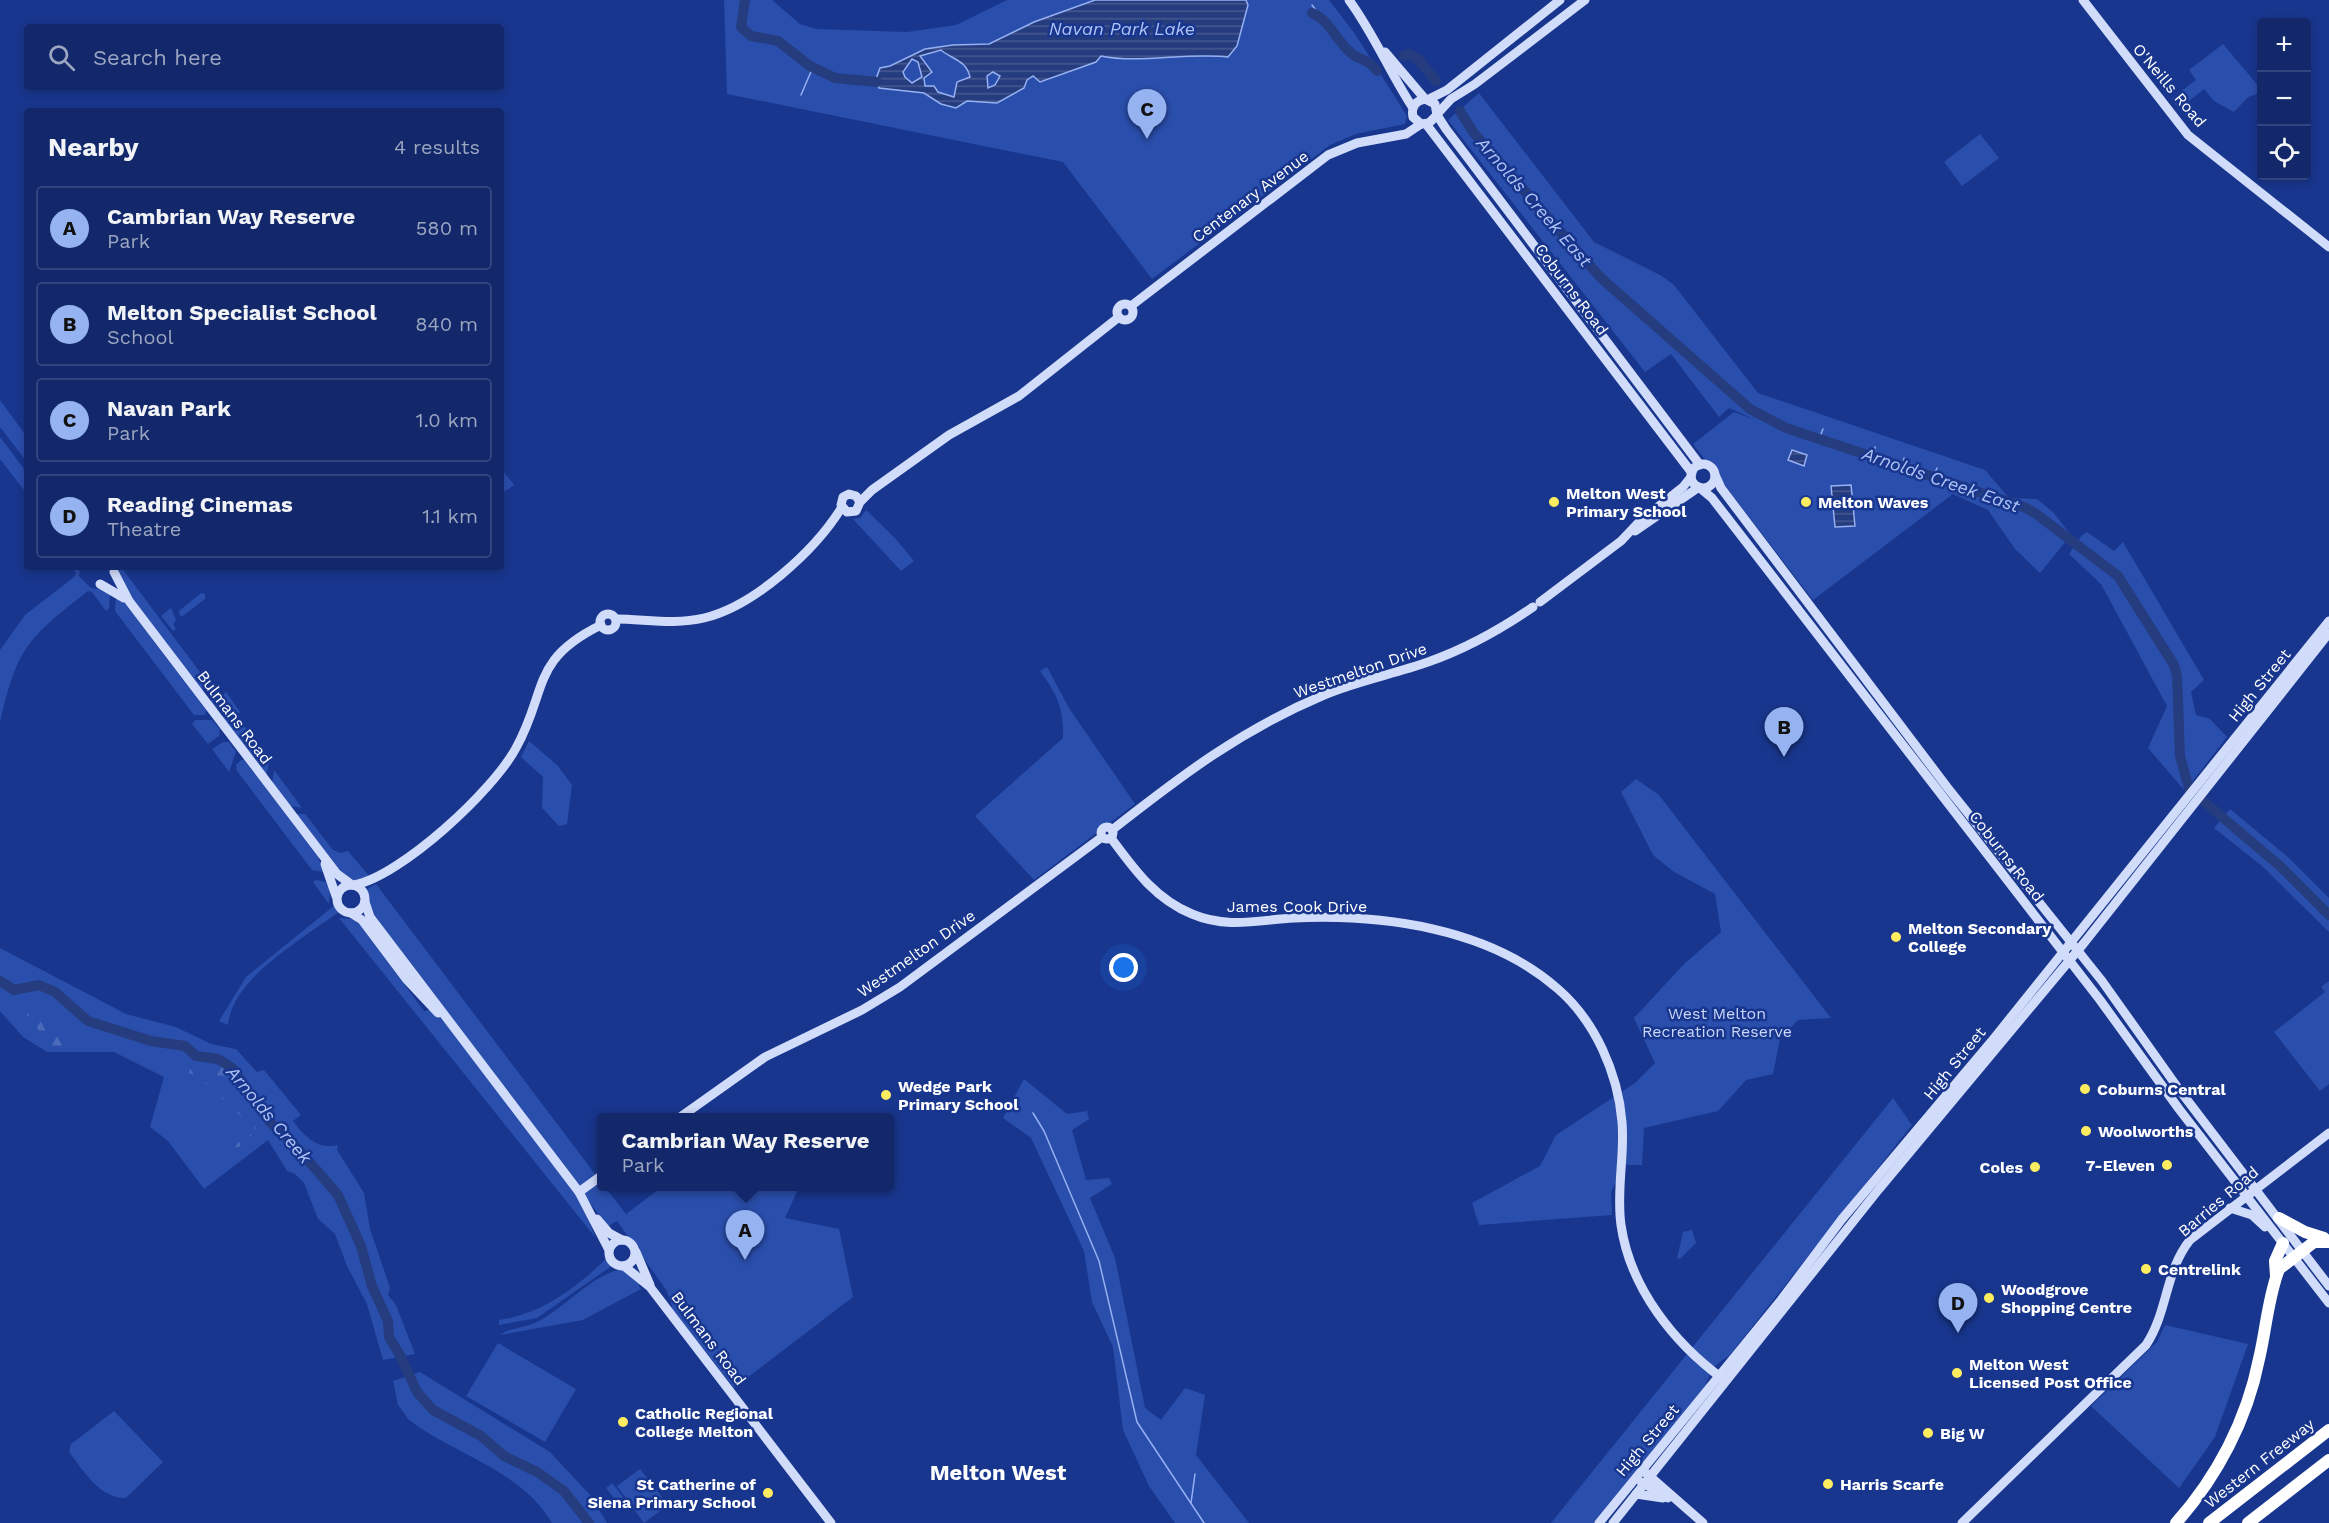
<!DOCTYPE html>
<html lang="en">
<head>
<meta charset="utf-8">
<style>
	body { margin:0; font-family:"Work Sans",sans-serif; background:#1f3472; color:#f1f3f6 }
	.controls { position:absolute; right:18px; top:18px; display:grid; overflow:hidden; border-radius:6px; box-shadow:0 3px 9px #0003 }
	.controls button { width:54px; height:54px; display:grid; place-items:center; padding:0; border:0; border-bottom:2px solid #31447e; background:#12286a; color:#f1f3f6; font:30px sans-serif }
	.you { position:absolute; left:1124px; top:968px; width:21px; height:21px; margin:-15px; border:4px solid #fff; border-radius:50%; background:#1a73e8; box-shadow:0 0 0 9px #1a73e833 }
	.badge { display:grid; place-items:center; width:39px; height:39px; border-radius:50%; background:#95b2f1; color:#111; font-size:20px; font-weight:700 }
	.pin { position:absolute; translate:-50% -50px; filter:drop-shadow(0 2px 3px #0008) }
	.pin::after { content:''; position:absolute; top:32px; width:21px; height:18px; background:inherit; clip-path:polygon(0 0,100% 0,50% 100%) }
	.popup { position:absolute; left:597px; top:1113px; width:297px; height:78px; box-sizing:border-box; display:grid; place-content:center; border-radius:6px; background:#12286a; filter:drop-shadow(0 2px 4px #0005); font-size:20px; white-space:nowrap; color:#9ca6c1 }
	.popup b { font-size:22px; color:#f1f3f6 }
	.popup::after { content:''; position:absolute; left:50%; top:100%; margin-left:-12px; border:12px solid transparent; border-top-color:#12286a }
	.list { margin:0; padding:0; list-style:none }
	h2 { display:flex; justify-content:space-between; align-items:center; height:78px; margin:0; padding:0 24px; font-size:26px }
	h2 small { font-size:20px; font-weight:400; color:#9ca6c1 }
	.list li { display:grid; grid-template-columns:39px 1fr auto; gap:18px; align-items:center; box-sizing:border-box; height:84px; margin:0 12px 12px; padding:0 12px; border:2px solid #31447e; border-radius:6px }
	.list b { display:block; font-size:22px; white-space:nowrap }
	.list p { margin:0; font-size:20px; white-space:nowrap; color:#9ca6c1 }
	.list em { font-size:20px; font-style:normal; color:#9ca6c1 }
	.icon { flex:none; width:33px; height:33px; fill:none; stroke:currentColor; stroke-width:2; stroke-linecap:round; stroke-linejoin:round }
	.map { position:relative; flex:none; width:2329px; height:1523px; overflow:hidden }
	.search { position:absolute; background:#12286a; box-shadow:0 3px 9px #0003; left:24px; top:24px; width:480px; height:66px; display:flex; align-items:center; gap:15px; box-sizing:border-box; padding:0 21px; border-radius:6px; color:#9ca6c1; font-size:22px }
	.panel { position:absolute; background:#12286a; box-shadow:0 3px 9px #0003; left:24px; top:108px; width:480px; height:462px; border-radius:6px }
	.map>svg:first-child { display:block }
	.green { fill:#2a4eac }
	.forest { fill:url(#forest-firs) }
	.water { fill:url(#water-rules); stroke:#96b0f1; stroke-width:1.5; fill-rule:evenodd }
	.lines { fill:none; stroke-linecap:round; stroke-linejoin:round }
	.stream { stroke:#96b0f1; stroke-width:1.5 }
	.river { stroke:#253c7e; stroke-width:10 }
	.secondary { stroke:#d1dbfa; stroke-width:9 }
	.highway { stroke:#fff; stroke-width:12 }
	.poi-dot { fill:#ffed61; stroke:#18368d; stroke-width:2 }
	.labels { text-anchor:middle; stroke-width:5; stroke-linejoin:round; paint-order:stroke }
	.street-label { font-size:16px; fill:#fff; stroke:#18368d }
	.poi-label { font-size:16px; font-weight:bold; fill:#fff; stroke:#18368d; text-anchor:start }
	.park-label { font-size:16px; fill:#c9d7fb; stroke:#18368d }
	.water-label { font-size:18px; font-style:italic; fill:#afc3f6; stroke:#18368d }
	.district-label { font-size:22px; font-weight:bold; fill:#fff; stroke:#18368d }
</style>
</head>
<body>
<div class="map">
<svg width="2329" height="1523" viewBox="0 0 2329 1523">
	<defs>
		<pattern id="forest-firs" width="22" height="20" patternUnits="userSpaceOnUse" patternTransform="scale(1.5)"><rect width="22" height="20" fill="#2a4eac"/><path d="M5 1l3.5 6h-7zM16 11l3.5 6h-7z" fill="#4a69b8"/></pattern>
		<pattern id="water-rules" width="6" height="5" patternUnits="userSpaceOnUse" patternTransform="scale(1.5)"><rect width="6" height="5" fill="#253c7e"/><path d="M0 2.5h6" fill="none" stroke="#465991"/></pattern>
	</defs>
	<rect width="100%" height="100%" fill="#18368d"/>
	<!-- green -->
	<g class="green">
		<polygon points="724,0 772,0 800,24 816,29 907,32 956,25 1007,0 1329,0 1355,34 1407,116 1405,124 1356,134 1330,145 1152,279 1063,162 727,94"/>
		<polygon points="2223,44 2261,89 2260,93 2248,97 2234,112 2214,101 2204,89 2179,109 2171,99 2196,80 2189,70"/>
		<polygon points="1479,93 1594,242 1662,276 1674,285 1758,393 1985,470 2009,498 2037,499 2054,513 2071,535 2040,573 2015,549 1988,510 1953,494 1813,600 1693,444 1734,412 1756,420 1729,408 1719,417 1671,354 1645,372 1448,120"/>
		<polygon points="1980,134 1999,158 1962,186 1944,162"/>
		<polygon points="0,400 27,437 27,462 0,427"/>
		<polygon points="0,437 27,473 27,494 0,459"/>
		<polygon points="501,468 514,485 501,494"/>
		<polygon points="866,510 895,538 914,561 901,571 853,519 860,518"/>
		<polygon points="2087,532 2114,551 2123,542 2204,680 2191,692 2196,715 2210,719 2227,737 2185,791 2148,748 2167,706 2101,584 2069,554 2082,535"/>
		<path d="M72,567H80L79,576L91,588L104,590L110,594L109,608L106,611L92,592L88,591C28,638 17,647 0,723V650L25,615L74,577L76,573Z"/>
		<polygon points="120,567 124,567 124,571 212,688 201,690 129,595 118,573"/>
		<polygon points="201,593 205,594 205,599 183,616 180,616 179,611"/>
		<polygon points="116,597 123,601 206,710 205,715 194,715 115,611"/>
		<polygon points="171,608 176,620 173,624 176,629 173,631 161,616"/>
		<path d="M1047,667L1069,708L1135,804L1034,880L975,816L1063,738C1064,709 1057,694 1040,671Z"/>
		<polygon points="226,692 241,713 215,709 211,702 211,697 216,693 220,697"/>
		<polygon points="220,716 237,717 270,759 266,777"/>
		<polygon points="195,720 212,720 220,729 219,736 208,744 192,724"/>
		<polygon points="529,741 557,765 572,785 567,824 559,826 542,808 543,777 521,757"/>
		<polygon points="223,742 229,742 236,752 229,772 212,749"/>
		<polygon points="241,760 244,760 318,856 323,872 312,870 237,771 236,765"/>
		<polygon points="274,770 302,808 289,806 272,783"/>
		<polygon points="1636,779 1659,795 1831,1018 1798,1020 1780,1039 1773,1074 1746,1080 1718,1111 1644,1128 1642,1165 1624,1165 1611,1192 1612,1215 1479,1225 1472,1203 1540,1166 1556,1135 1635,1083 1655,1063 1634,1018 1685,963 1721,932 1715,894 1674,872 1653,855 1621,792"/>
		<polygon points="2230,809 2288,857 2329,898 2329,932 2262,866 2214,828"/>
		<polygon points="295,814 305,814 333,850 340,853 348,851 370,877 352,881 343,877"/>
		<polygon points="316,880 326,882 330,888 329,904 313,882"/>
		<polygon points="376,884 601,1182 601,1186 605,1187 626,1214 662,1187 799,1187 785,1218 839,1229 853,1297 734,1388 673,1310 667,1291 617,1221 608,1226 545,1147 582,1203 595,1237 339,918 353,919 360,925 424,1011 435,1009 373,918 367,904 365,890"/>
		<path d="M336,904L342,912L337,913C303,939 232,978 228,1025L219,1021L246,977Z"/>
		<path d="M0,948L126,1014L176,1027L211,1044L236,1049L257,1072L264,1070L301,1115L293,1121C305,1137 318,1150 338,1145L337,1150L364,1193L370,1229L390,1288L388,1295L396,1305L415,1354L383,1360L367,1304L347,1266L335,1234L318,1219L304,1183L295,1174L287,1171L268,1140L204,1189L168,1141L150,1127L164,1077L114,1052H47L23,1037L0,1011Z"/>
		<polygon points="2329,981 2329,1084 2320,1091 2274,1032 2325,992 2321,987"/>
		<polygon points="1024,1079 1067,1114 1087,1111 1089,1119 1072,1130 1086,1180 1109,1178 1112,1184 1090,1198 1115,1258 1145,1408 1161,1420 1185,1388 1205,1395 1196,1455 1249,1523 1175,1523 1149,1486 1123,1430 1113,1347 1092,1302 1084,1251 1031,1138 1003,1118"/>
		<path d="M1893,1098L1912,1125L1729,1356C1708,1368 1712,1374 1701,1394L1599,1523H1551Z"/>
		<polygon points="1692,1230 1696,1243 1680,1259 1677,1258 1683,1232"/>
		<path d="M611,1254L616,1263L537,1318L499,1325V1320C543,1314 580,1285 611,1254Z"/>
		<path d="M630,1268L640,1276L639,1286L641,1289L583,1320L500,1335C511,1327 527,1328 539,1321C569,1305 595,1270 630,1268Z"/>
		<polygon points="2165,1325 2248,1344 2215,1437 2179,1488 2091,1406 2157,1342"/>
		<polygon points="498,1343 576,1389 545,1442 466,1396"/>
		<path d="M420,1372L550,1452L590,1495L607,1523H552C521,1470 455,1455 409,1420L398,1405L393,1381Z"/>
		<path d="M114,1411L163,1462L126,1498C100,1499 83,1470 69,1452L71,1444Z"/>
		<polygon points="640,1469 668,1505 644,1523 617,1486"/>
		<polygon points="612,1483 623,1497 617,1502 606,1488"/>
	</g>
	<!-- forest -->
	<g class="forest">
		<polygon points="43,1005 48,1006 47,1022 53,1034 59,1037 71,1032 75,1038 83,1035 86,1048 73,1046 63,1050 45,1045 37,1027 29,1032 23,1025 28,1012"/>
		<polygon points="214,1061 223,1063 227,1069 224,1085 257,1113 258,1127 255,1129 199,1077 189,1073 191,1066"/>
		<polygon points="232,1124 238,1125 251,1133 253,1140 248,1142 239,1133 242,1143 239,1147 232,1147 228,1141 228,1127"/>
	</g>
	<!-- water -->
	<g class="water">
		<path d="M1095,0H1246L1248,5L1237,46L1228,57C1188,52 1139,64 1101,56L1096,62L1040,82L1033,76L1027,80L1024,88L997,103L967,101L956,108L941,104L924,93L879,88L876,79L880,68L890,66L925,49L953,45L989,44L1034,22ZM941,50C953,60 966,60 970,77L957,82L954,97L938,92L934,86H925L924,78L932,72L920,56ZM912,59L918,62L922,77L912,83L905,77L903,72ZM993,72L1000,76L995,85L988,88L987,76Z"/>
		<polygon points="1792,450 1807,455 1804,466 1788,460"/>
		<polygon points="1851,485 1855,526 1835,527 1831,486"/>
	</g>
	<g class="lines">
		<!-- stream -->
		<g class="stream">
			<polyline points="1312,5 1321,17"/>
			<polyline points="801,95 813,67"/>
			<polyline points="1819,439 1823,429"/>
			<polyline points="1859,457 1866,455"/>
			<polyline points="1874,458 1875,447"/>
			<polyline points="1903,467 1904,458"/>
			<polyline points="1933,478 1937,468"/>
			<polyline points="1033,1113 1044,1131 1099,1261 1137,1422 1204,1523"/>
			<polyline points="1191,1503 1195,1474"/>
		</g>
		<!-- river -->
		<g class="river">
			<polyline points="745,0 741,27 751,36 778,41 810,66 835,78 877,82"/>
			<path d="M1312,13C1330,20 1336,41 1351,53C1362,62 1366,57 1377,71"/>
			<polyline points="1404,56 1409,54 1417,58 1436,81"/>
			<polyline points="1460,111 1473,132 1601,278 1750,409 1786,428 2024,507 2035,513 2118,576 2174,665 2177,676 2180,756 2189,789 2280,866 2329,915"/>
			<polyline points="0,981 14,990 39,985 55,992 88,1021 151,1041 185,1046 196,1056 218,1059 232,1068 270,1122 300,1151 338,1195 361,1246 372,1286 388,1321 389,1337 401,1357"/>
			<polyline points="401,1357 417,1392 433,1410 481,1436 504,1456 537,1472 564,1491 589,1523"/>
		</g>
		<!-- secondary -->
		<g class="secondary">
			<path d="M1349,0C1374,34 1390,73 1413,108"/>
			<polyline points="2083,0 2188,135 2329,247"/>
			<polyline points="1385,52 1425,99"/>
			<polyline points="1429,99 1447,90 1560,0"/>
			<polyline points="1439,112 1451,99 1475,84 1585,0"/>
			<path d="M1437,115L1429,123L1421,124L1413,117C1411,107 1415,101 1425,99L1435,104L1437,115L1446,129L1700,465"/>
			<polyline points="1426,124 1692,473"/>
			<circle cx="1125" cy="312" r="8"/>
			<polyline points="1131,306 1328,155 1357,143 1406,134 1421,124"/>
			<circle cx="1703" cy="476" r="12"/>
			<polyline points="1715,475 1721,488 1947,787 2102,981 2178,1088 2329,1286"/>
			<polyline points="1700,488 1712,498 2100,1000 2179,1109 2329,1303"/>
			<polyline points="860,502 856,496 849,494 843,497 841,505 847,512 856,511 860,502 872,490 949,435 1019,396 1119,317"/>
			<polyline points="1635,531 1699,487"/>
			<polyline points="114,572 129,601 337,874 352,885"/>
			<polyline points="100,584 124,598"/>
			<polyline points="1540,602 1621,541 1640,521 1683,487 1691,477"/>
			<circle cx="608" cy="622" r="8"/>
			<path d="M616,619C644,619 675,625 704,618C754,606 815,551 842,507"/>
			<circle cx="1107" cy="833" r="6"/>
			<path d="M1112,830C1182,775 1241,730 1324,695C1357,681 1394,674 1428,662C1465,649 1501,629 1533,607"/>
			<path d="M1111,838C1134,869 1155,899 1192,914C1227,929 1259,920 1294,918C1383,914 1489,928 1558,989C1595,1021 1618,1073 1622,1122C1625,1156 1616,1190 1621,1225C1630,1288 1674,1343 1723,1379"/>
			<polyline points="325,864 336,896"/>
			<circle cx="351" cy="899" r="14"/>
			<path d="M354,885C401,876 493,791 516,748C548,690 530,660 601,625"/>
			<polyline points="365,902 370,917 579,1192 609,1250"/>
			<polyline points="351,913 362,920 407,980 438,1013"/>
			<polyline points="679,1118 765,1057 862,1010 900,987 1102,837"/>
			<polyline points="579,1192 601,1176"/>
			<polyline points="2230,1208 2252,1215 2265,1227"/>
			<polyline points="597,1219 609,1233 622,1240"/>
			<circle cx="622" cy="1253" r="13"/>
			<polyline points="636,1252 650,1285"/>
			<polyline points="624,1266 650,1287 831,1523"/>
			<polyline points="1646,1473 1703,1523"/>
			<polyline points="1641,1482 1668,1498"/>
			<polyline points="1636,1494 1663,1498"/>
			<polyline points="1599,1523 1781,1300 1842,1219 1991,1042 2329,621"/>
			<polyline points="1613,1523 1879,1189 2084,943 2329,633"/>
			<path d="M1962,1523L2146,1345C2168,1312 2165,1271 2190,1240L2329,1133"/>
		</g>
		<!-- highway -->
		<g class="highway">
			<polyline points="2279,1218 2305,1232 2324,1238"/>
			<polyline points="2276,1276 2275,1261 2283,1243"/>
			<path d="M2176,1523C2217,1477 2247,1420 2259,1359C2266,1330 2268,1297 2279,1269L2314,1242H2329"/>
			<polyline points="2209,1523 2329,1430"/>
			<polyline points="2248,1523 2329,1460"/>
		</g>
	</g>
	<!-- markers -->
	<g class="poi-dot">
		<circle cx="1554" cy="502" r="6"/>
		<circle cx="1806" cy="502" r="6"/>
		<circle cx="1896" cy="937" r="6"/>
		<circle cx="2085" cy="1089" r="6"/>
		<circle cx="886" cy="1095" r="6"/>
		<circle cx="2086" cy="1131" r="6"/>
		<circle cx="2167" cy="1165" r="6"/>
		<circle cx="2035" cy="1167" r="6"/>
		<circle cx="2146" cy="1269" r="6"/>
		<circle cx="1989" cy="1298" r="6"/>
		<circle cx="1957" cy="1373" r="6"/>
		<circle cx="623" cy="1422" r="6"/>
		<circle cx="1928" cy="1433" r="6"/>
		<circle cx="1828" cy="1484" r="6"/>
		<circle cx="768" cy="1493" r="6"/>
	</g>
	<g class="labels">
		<!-- street labels -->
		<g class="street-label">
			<text transform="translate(2170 85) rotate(50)" y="6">O'Neills Road</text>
			<text transform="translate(1250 196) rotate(-37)" y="6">Centenary Avenue</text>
			<text transform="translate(1572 289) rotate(53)" y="6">Coburns Road</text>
			<text transform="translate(1360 670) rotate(-19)" y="6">Westmelton Drive</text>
			<text transform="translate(2259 685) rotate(-51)" y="6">High Street</text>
			<text transform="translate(235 717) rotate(53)" y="6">Bulmans Road</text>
			<text transform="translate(2007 856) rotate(52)" y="6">Coburns Road</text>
			<text x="1297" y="912">James Cook Drive</text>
			<text transform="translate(916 953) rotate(-35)" y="6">Westmelton Drive</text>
			<text transform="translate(1954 1063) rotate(-51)" y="6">High Street</text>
			<text transform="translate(2218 1201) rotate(-40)" y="6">Barries Road</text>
			<text transform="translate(709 1338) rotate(53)" y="6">Bulmans Road</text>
			<text transform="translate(1647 1440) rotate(-50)" y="6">High Street</text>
			<text transform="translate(2259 1463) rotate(-38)" y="6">Western Freeway</text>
		</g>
		<!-- poi labels -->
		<g class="poi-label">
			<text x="1566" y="499">Melton West<tspan x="1566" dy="18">Primary School</tspan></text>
			<text x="1818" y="508">Melton Waves</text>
			<text x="1908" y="934">Melton Secondary<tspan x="1908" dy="18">College</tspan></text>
			<text x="898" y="1092">Wedge Park<tspan x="898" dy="18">Primary School</tspan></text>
			<text x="2097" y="1095">Coburns Central</text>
			<text x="2098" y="1137">Woolworths</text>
			<text x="2155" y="1171" text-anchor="end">7-Eleven</text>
			<text x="2023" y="1173" text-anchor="end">Coles</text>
			<text x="2158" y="1275">Centrelink</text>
			<text x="2001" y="1295">Woodgrove<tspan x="2001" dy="18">Shopping Centre</tspan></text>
			<text x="1969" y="1370">Melton West<tspan x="1969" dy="18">Licensed Post Office</tspan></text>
			<text x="635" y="1419">Catholic Regional<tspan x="635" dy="18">College Melton</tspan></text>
			<text x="1940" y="1439">Big W</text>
			<text x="756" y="1490" text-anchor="end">St Catherine of<tspan x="756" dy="18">Siena Primary School</tspan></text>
			<text x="1840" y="1490">Harris Scarfe</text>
		</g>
		<!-- park labels -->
		<g class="park-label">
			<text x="1717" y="1019">West Melton<tspan x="1717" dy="18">Recreation Reserve</tspan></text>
		</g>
		<!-- water labels -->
		<g class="water-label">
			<text x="1122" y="35">Navan Park Lake</text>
			<text transform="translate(1534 202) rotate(49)" y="6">Arnolds Creek East</text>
			<text transform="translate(1941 480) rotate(19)" y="6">Arnolds Creek East</text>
			<text transform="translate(269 1115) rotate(50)" y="6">Arnolds Creek</text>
		</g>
		<!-- district labels -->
		<g class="district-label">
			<text x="998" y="1480">Melton West</text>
		</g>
	</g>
</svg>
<div class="controls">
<button>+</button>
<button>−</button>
<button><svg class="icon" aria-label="locate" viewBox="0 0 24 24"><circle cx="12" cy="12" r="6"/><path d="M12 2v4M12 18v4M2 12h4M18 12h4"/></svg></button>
</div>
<div class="you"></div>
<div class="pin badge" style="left:745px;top:1260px">A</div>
<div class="popup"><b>Cambrian Way Reserve</b>Park</div>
<div class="pin badge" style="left:1784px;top:757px">B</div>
<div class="pin badge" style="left:1147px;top:139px">C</div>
<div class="pin badge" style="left:1958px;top:1333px">D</div>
<div class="search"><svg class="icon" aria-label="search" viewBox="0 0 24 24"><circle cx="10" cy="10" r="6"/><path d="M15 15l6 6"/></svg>Search here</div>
<section class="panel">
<h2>Nearby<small>4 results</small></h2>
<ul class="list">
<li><span class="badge">A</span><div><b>Cambrian Way Reserve</b><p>Park</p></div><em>580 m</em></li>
<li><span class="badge">B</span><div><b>Melton Specialist School</b><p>School</p></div><em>840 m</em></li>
<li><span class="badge">C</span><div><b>Navan Park</b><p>Park</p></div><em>1.0 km</em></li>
<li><span class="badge">D</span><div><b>Reading Cinemas</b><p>Theatre</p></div><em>1.1 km</em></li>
</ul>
</section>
</div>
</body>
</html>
